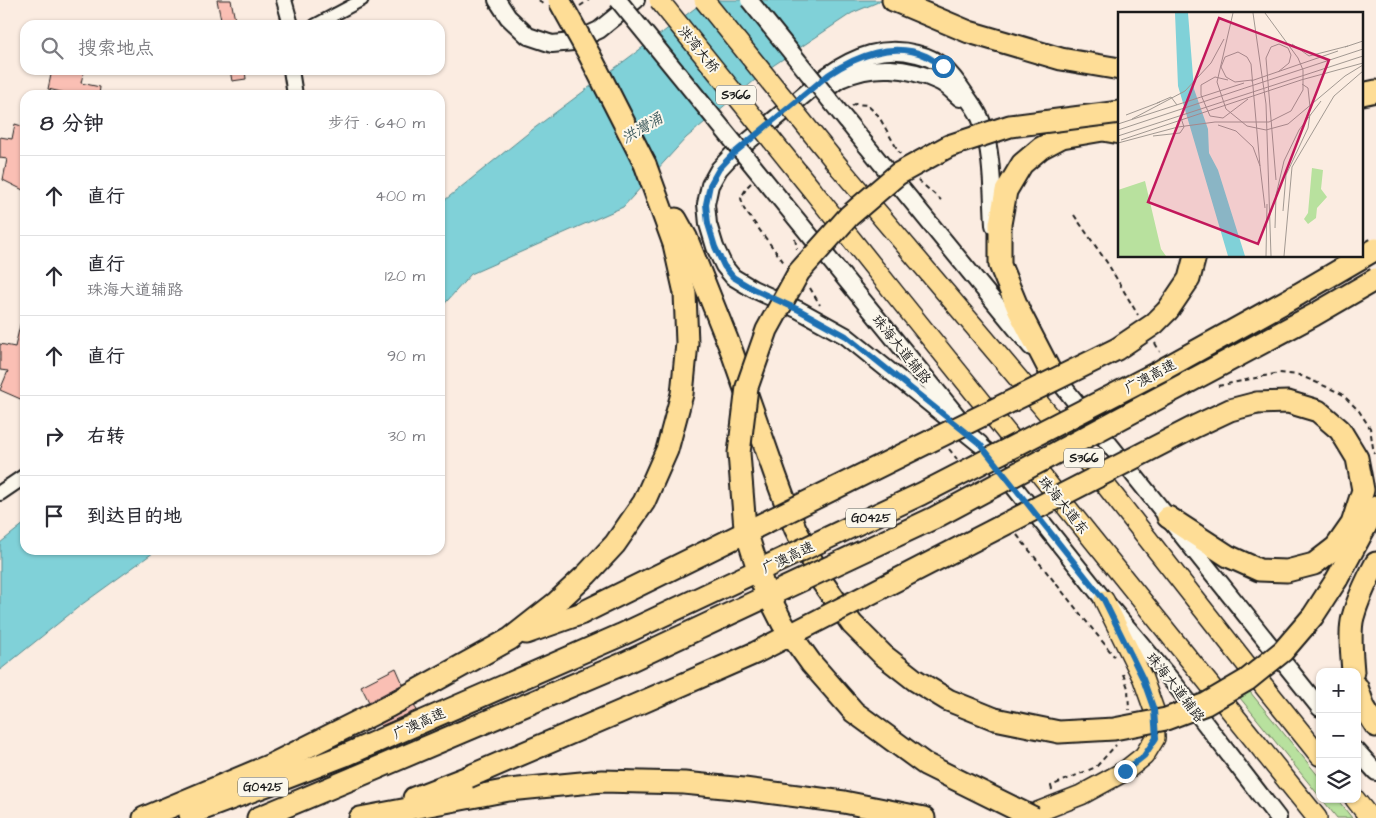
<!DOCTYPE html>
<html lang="zh">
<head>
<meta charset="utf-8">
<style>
	body { margin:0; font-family:"Architects Daughter","LXGW WenKai TC",sans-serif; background:#f2f2f3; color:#2b2b33 }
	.controls { position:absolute; right:15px; bottom:15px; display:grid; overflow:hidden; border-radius:10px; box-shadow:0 1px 4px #0004 }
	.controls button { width:45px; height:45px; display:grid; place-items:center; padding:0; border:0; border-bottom:1px solid #e1e1e2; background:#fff; color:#2b2b33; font:25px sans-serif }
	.stop { position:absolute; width:15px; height:15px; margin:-11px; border:4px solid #1f6fb2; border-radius:50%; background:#fff }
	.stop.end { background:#1f6fb2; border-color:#fff; box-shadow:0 1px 5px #0008 }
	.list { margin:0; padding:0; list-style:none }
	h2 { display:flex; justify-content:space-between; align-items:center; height:65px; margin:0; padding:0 20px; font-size:21px }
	h2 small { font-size:16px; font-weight:400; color:#7c7c81 }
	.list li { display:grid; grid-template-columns:32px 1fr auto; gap:15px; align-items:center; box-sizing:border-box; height:80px; padding:0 20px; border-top:1px solid #e1e1e2 }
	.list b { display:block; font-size:19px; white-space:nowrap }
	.list p { margin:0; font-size:16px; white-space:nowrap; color:#7c7c81 }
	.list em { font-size:16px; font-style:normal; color:#7c7c81 }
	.icon { flex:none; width:28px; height:28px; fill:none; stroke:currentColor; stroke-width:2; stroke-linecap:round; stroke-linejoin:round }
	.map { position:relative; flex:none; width:1376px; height:818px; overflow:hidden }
	.search { position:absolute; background:#fff; box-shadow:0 1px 4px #0004; left:20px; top:20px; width:425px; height:55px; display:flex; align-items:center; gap:12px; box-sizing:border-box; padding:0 18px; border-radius:15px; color:#7c7c81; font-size:19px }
	.panel { position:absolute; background:#fff; box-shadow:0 1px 4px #0004; left:20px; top:90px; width:425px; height:465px; border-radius:15px }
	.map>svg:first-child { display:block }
	.green { fill:#b8e19e; stroke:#6a7e5d }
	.water { fill:#80d1d8; stroke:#58898d }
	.building { fill:#fabfb4; stroke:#1c1c1c }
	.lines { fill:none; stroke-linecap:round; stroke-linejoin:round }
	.minor-casing { stroke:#1c1c1c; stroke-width:15 }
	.tertiary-casing { stroke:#1c1c1c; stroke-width:18 }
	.secondary-casing { stroke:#1c1c1c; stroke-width:20 }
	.primary-casing { stroke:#1c1c1c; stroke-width:22 }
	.trunk-casing { stroke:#1c1c1c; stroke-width:22 }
	.motorway-casing { stroke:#1c1c1c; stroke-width:25 }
	.path { stroke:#1c1c1c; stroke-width:2; stroke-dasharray:5 4; stroke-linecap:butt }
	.minor { stroke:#fbf7ec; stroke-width:11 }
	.tertiary { stroke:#fbf7ec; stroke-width:14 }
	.secondary { stroke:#fbf7ec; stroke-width:16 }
	.primary { stroke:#fedd96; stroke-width:19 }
	.trunk { stroke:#fedd96; stroke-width:19 }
	.motorway { stroke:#fedd96; stroke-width:21 }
	.secondary-bridge-casing { stroke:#1c1c1c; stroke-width:20; stroke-linecap:butt }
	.trunk-bridge-casing { stroke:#1c1c1c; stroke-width:22; stroke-linecap:butt }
	.motorway-bridge-casing { stroke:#1c1c1c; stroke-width:25; stroke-linecap:butt }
	.secondary-bridge { stroke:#fbf7ec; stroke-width:16 }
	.trunk-bridge { stroke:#fedd96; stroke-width:19 }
	.motorway-bridge { stroke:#fedd96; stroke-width:21 }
	.route { stroke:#1f6fb2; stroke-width:6 }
	.labels { text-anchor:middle; stroke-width:4; stroke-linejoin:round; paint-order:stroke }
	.shield { fill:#fbf7ec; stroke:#5f5e5a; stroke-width:1 }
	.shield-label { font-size:12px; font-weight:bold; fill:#1c1c1c }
	.street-label { font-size:14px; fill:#1c1c1c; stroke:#fbf7ec }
	.water-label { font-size:15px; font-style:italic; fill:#3f5b5e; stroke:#fbf7ec }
	.inset-road { fill:none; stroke:#a29992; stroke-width:1 }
	.view { fill:#c2185b; fill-opacity:0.15; stroke:#c2185b; stroke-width:2.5 }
	.inset-edge { fill:none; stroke:#1c1c1c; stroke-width:2.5 }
</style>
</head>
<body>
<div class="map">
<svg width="1376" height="818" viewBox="0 0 1376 818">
	<rect width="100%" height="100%" fill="#fbece1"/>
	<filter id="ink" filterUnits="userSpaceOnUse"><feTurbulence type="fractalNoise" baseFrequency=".02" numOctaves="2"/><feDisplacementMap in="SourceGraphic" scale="10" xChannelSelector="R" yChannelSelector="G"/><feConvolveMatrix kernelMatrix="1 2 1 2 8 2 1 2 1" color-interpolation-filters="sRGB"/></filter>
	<g filter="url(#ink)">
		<!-- green -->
		<g class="green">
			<polygon points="1246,687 1320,778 1320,797 1236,693"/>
			<polygon points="1322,799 1337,799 1352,818 1337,818"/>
		</g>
		<!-- water -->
		<g class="water">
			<polygon points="706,0 883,0 852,13 768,69 686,138 623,207 471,274 440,309 440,204 532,130"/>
			<polygon points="25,523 25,550 157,550 81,605 0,670 0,543"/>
		</g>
		<!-- building -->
		<g class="building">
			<polygon points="217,0 231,0 236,25 222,25"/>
			<polygon points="52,70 69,73 69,70 84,70 81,83 100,87 99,95 70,95 70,94 48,89"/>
			<polygon points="230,70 245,70 246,79 232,81"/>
			<polygon points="15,124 25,127 25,191 3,180 7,159 0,158 0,137 12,139"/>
			<polygon points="21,321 25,321 25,401 0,390 8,371 0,370 0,344 15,347"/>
			<polygon points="396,668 403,684 369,702 361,686"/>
			<polygon points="414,706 417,710 381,726 380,724"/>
		</g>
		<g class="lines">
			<!-- minor casing -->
			<g class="minor-casing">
				<polyline id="minor" points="315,25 362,0"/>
			</g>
			<!-- tertiary casing -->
			<g class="tertiary-casing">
				<g id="tertiary">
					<polyline points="284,0 291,25"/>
					<polyline points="291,70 295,95"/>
					<polyline points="0,493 25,476"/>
				</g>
			</g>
			<!-- secondary casing -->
			<g class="secondary-casing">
				<g id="secondary">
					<polyline points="497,0 508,17 528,36 552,44 573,42 599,30 636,0"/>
					<path d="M827,89C832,85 837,80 843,78C873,64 908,67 938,81C946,84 953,92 960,98"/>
					<polyline points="866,145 1031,347"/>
					<polyline points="785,205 958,417"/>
					<polyline points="1050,370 1320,708"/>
					<path d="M980,444L846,336L799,310L753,289L733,277L724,266L715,247L708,224L706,204L710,185L719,169L733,154L828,75C856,56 884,45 917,54C926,56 937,61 944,68C952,75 959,85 965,94C970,102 978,111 981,120C993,153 992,191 994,225"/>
					<polyline points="984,449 1104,600 1177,687 1278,818"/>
					<polyline points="1357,751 1376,772"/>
				</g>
			</g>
			<!-- primary casing -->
			<g class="primary-casing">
				<polyline id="primary" points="1022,818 1081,795 1125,771 1144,756 1155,738 1154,710 1143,679 1104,600"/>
			</g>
			<!-- trunk casing -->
			<g class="trunk-casing">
				<g id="trunk">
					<polyline points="840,168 1067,436 1250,669 1320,756"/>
					<polyline points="813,191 895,294 1317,818"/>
					<polyline points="1355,799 1370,818"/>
				</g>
			</g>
			<!-- motorway casing -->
			<g class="motorway-casing">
				<g id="motorway">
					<polyline points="893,0 969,32 1061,59 1120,69"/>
					<polyline points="1362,94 1376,91"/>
					<polyline points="676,219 686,237 732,352 776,477 795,528 823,583 852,624 883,655 915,680 948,700 995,719"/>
					<polyline points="1168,310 1189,279 1195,256"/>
					<polyline points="1050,371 1019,311 1000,265 1000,224 1006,191 1022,164 1041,148 1062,137 1103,130 1120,133"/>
					<polyline points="1168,517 1228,556 1259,570 1287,571 1314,564 1336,547 1352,524 1363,490 1357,458 1340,430 1318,411 1288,402 1257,403"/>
					<polyline points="1337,579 1376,507"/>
					<polyline points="526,633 580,614"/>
					<path d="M1353,672C1352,657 1349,631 1353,617C1358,598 1367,580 1376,563"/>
					<polyline points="1357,687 1364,707 1376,726"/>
					<polyline points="414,798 468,777"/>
					<polyline points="190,814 270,784 348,754"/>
					<polyline points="144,818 273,764 389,706 510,639 557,602 587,574 615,544 644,502 667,450 682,394 687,343 685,293 674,244 645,164"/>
					<polyline points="258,818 356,777"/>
					<polyline points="360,818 509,790 602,781 684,783 744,789 844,802 924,818"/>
				</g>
			</g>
			<!-- path -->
			<g class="path">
				<polyline points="539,0 544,6"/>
				<polyline points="580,6 589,0"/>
				<polyline points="852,106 855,104 867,105 878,115 900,154"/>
				<polyline points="918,180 941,200"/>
				<polyline points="751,183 747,187 741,198 744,209 785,264"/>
				<polyline points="1074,215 1108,264 1138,315"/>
				<polyline points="795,239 797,249"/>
				<polyline points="810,288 820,305"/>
				<polyline points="1155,343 1160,352"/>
				<polyline points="1218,386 1279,373 1299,375 1327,387 1342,394 1359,411 1370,428 1374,454"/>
				<polyline points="949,449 957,459"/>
				<polyline points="1017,535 1114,656"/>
				<polyline points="1123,674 1128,688 1129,710"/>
				<polyline points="1052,790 1051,786 1096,767 1116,745"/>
			</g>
			<!-- minor -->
			<use href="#minor" class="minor"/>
			<!-- tertiary -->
			<use href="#tertiary" class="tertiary"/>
			<!-- secondary -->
			<use href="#secondary" class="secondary"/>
			<!-- primary -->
			<use href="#primary" class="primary"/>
			<!-- trunk -->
			<use href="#trunk" class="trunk"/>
			<!-- motorway -->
			<use href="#motorway" class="motorway"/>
			<!-- secondary-bridge casing -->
			<g class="secondary-bridge-casing">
				<g id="secondary-bridge">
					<polyline points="618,0 785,205"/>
					<polyline points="749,0 866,145"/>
				</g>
			</g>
			<!-- trunk-bridge casing -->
			<g class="trunk-bridge-casing">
				<g id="trunk-bridge">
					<polyline points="659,0 813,191"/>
					<polyline points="704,0 840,168"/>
				</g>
			</g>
			<!-- motorway-bridge casing -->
			<g class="motorway-bridge-casing">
				<g id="motorway-bridge">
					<polyline points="559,0 589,54 645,164"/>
					<polyline points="580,614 1117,349 1154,324 1168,310"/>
					<polyline points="995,719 1059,732 1114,729 1166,719 1206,704 1247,680 1283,651 1313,616 1337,579"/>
					<polyline points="348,754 621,635 921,494 1162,370 1299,294 1376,249"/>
					<polyline points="356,777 625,663 934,518 1314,315 1376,279"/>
					<polyline points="468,777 636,705 755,653 1196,426 1230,410 1257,403"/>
					<polyline points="1034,818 925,764 854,712 811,663 783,624 763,585 745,528 739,453 747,387 767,330 799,272 849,216 898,174 949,146 1010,126 1120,112"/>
				</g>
			</g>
			<!-- secondary-bridge -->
			<use href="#secondary-bridge" class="secondary-bridge"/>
			<!-- trunk-bridge -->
			<use href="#trunk-bridge" class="trunk-bridge"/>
			<!-- motorway-bridge -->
			<use href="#motorway-bridge" class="motorway-bridge"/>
		</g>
	</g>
	<g class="lines" filter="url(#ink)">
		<!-- route -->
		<path class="route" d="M943,66C937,63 932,59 926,56C893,41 856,56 828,75L733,154L719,169L710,185L706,204L708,224L715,247L724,266L733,277L753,289L799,310L846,336L980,444L1104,600L1143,679L1154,710L1156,738L1144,756L1125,771"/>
	</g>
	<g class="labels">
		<!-- shield labels -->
		<g class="shield">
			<rect x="716" y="85.5" width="40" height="19" rx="4"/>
			<rect x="1064" y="448.5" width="40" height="19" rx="4"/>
			<rect x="846" y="508.5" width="50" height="19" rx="4"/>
			<rect x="238" y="777.5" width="50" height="19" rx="4"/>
		</g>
		<g class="shield-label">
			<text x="736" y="99">S366</text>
			<text x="1084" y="462">S366</text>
			<text x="871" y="522">G0425</text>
			<text x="263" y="791">G0425</text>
		</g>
		<!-- street labels -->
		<g class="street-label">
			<text transform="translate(699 49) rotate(51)" y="5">洪湾大桥</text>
			<text transform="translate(902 349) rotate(51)" y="5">珠海大道辅路</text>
			<text transform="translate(1150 376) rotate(-28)" y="5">广澳高速</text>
			<text transform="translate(1064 505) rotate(51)" y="5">珠海大道东</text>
			<text transform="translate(788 557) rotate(-25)" y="5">广澳高速</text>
			<text transform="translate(1176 687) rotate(52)" y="5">珠海大道辅路</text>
			<text transform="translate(419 723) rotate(-24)" y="5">广澳高速</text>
		</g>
		<!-- water labels -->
		<g class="water-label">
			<text transform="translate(642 128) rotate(-31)" y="5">洪灣涌</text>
		</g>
	</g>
	<!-- overview -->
	<g transform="translate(1118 12)">
		<rect width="245" height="245" fill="#fbece1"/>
		<path d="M194,156L205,158L203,177L209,185L199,196L198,206L190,212L186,207L190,201ZM27,169L43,237L48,244H0V178Z" fill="#b8e19e"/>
		<path d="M57,1H70L76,77L90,117L91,141L100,158L127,244H110L60,74Z" fill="#80d1d8"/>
		<path class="inset-road" d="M115,1L99,70L108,97L129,114L148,118L170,112L227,64L245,53M135,1L148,92L153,244M174,32L191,44L230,34M227,35L245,29M110,68L97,65L83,73V83L92,104L105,106L130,87M134,68L117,70L108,65L103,55L107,45L120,40L129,45L133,52L142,154M133,69L220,39M184,72L190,76L192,95M39,91L53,85L59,93M8,103L42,90M14,107L67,79L93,51L106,27M0,112L126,71M100,113L118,119L135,135L142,154L147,196M0,118L245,37M0,124L245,44M35,124L62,121L66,115L63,106M3,128L183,68L245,51M0,131L60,115L97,110H151L173,99L185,78V58L180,46L147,1M158,168L148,46L153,35L161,32L170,36L173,43L171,51L160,60M165,199L168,163L190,116L192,102M157,216L158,183L166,149L181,118L203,89M148,244L149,192M166,244L174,155L216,84L245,59"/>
		<path class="view" d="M101,6L211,48L140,232L30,190Z"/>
		<rect width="245" height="245" class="inset-edge"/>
	</g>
</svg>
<div class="controls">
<button>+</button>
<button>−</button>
<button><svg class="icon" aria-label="layers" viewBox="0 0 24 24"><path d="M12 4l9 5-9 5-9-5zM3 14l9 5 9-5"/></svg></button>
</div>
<div class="stop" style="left:943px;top:66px"></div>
<div class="stop end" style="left:1125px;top:771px"></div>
<div class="search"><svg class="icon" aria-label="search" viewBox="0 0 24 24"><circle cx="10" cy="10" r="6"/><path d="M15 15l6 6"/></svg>搜索地点</div>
<section class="panel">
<h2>8 分钟<small>步行 · 640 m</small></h2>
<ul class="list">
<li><svg class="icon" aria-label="ahead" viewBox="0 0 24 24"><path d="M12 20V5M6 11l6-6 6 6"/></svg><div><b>直行</b></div><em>400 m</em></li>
<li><svg class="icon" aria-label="ahead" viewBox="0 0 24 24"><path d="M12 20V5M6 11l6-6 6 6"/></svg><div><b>直行</b><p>珠海大道辅路</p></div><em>120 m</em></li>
<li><svg class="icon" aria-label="ahead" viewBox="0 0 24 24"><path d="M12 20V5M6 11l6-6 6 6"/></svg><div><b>直行</b></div><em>90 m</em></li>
<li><svg class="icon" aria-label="right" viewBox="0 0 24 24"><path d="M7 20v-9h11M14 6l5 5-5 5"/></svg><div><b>右转</b></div><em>30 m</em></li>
<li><svg class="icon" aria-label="arrive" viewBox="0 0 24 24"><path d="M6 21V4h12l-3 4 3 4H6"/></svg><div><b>到达目的地</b></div></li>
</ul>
</section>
</div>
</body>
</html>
